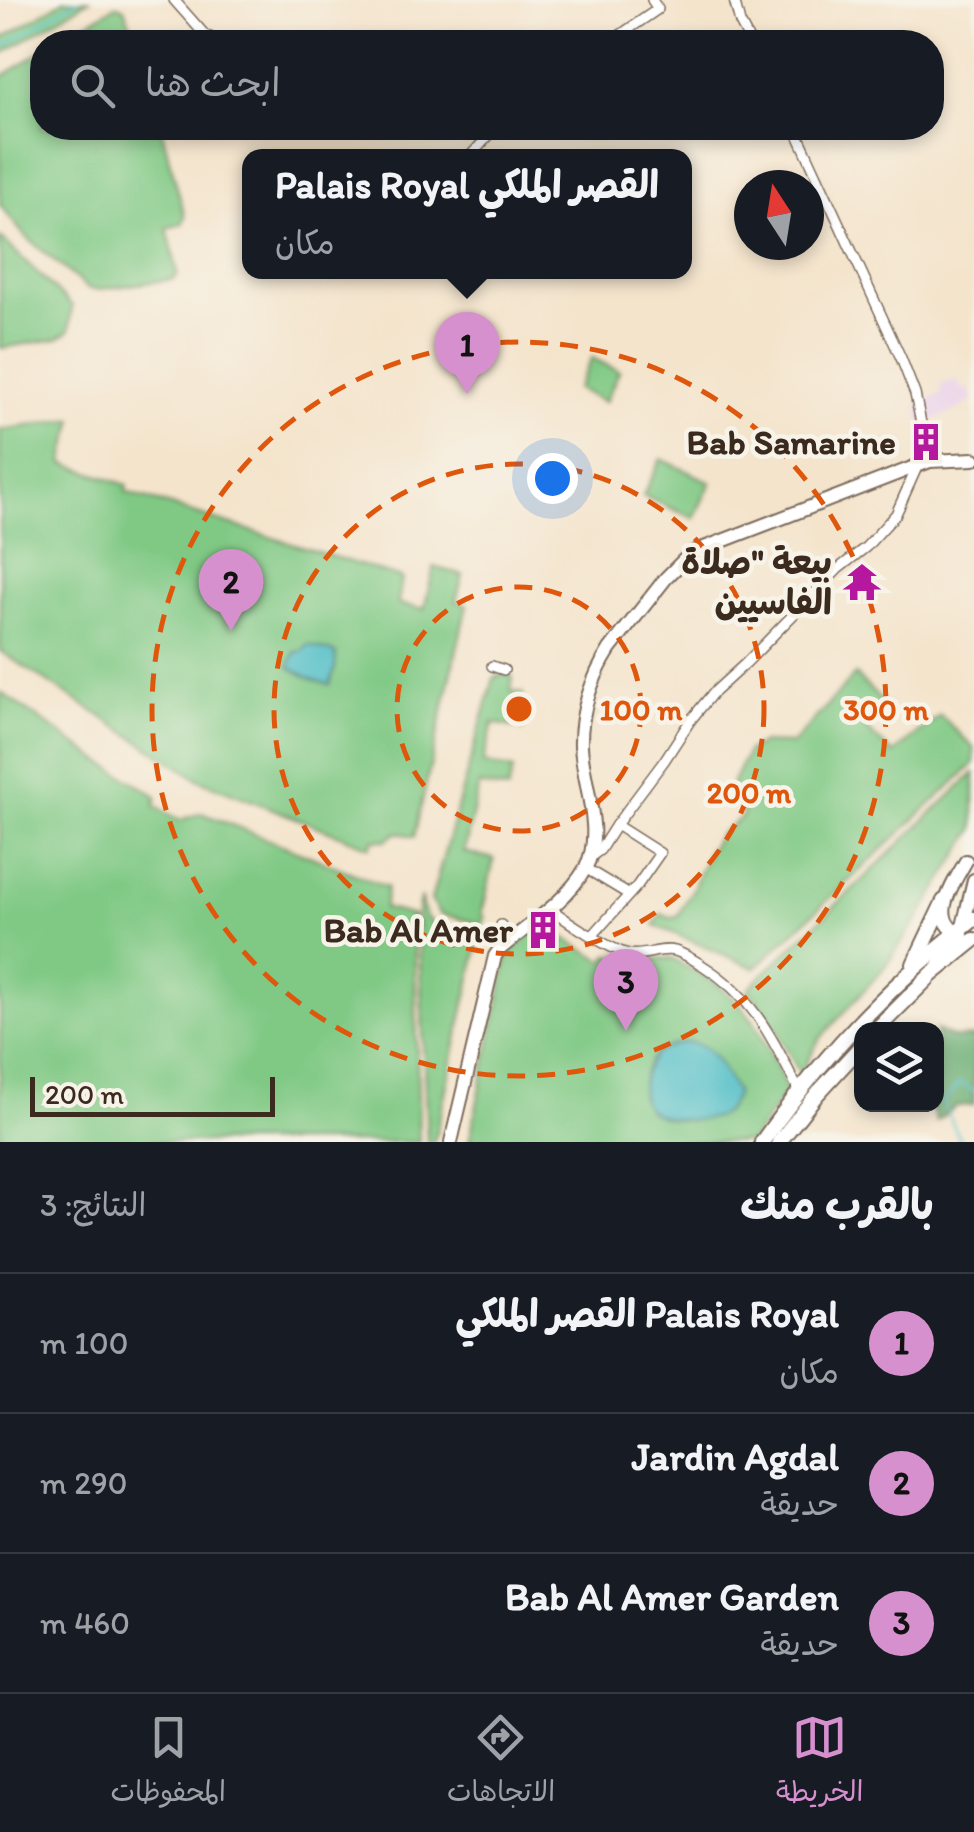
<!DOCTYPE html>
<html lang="ar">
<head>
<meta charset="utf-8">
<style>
	body { margin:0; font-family:Itim,"Playpen Sans Arabic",sans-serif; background:#20242c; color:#f1f3f6; direction:rtl }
	.controls { position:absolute; right:30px; bottom:30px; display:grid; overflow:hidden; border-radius:20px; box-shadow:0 5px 15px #0003 }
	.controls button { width:90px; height:90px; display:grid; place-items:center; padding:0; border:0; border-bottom:2px solid #363941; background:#171b24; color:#f1f3f6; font:50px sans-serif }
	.compass { position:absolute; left:734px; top:170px; width:90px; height:90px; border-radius:50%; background:#171b24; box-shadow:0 5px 15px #0003; rotate:348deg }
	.scale { position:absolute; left:30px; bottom:25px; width:245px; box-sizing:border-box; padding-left:10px; border:5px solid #3b2a1e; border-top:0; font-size:28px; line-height:35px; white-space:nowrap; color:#3b2a1e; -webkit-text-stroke:8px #f7f3e8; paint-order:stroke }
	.you { position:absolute; left:552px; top:478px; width:35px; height:35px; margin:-25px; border:8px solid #fff; border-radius:50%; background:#1a73e8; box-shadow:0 0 0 15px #1a73e833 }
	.badge { display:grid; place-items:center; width:65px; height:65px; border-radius:50%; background:#d690ce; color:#111; font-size:32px; font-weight:700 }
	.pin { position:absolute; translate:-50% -82px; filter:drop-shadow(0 2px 5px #0008) }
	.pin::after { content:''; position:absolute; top:52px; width:35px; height:30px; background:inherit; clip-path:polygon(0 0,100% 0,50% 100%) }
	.popup { position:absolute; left:242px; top:149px; width:450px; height:130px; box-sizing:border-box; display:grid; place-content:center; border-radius:20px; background:#171b24; filter:drop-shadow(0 2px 8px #0005); font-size:32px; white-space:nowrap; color:#9ea1a6 }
	.popup b { font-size:38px; color:#f1f3f6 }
	.popup::after { content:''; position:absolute; left:50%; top:100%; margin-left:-20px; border:20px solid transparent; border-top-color:#171b24 }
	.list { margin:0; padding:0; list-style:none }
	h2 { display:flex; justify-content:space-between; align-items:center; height:130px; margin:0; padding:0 40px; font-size:42px }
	h2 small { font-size:32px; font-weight:400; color:#9ea1a6 }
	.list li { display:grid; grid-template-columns:65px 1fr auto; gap:30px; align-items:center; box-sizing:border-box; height:140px; padding:0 40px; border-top:2px solid #363941 }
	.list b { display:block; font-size:38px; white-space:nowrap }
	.list p { margin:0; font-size:32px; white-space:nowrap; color:#9ea1a6 }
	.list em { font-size:32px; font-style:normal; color:#9ea1a6 }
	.icon { flex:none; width:55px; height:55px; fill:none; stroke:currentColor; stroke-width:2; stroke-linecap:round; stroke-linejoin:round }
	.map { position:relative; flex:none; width:974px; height:1142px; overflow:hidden; direction:ltr }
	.search { position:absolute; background:#171b24; box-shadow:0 5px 15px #0003; left:30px; right:30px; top:30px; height:110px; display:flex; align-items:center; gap:25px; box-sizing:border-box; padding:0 35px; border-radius:40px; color:#9ea1a6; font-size:38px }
	.sheet { height:550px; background:#171b24 }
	nav { display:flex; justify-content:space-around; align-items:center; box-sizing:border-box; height:140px; border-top:2px solid #363941; background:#171b24; font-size:28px; color:#9ea1a6 }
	nav a { display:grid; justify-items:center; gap:5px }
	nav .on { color:#d690ce }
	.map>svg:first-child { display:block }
	.built { fill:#ebd1eb }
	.green { fill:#80c985; stroke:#5e7a52; stroke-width:2.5 }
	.forest { fill:#68ad72; stroke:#526c48; stroke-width:2.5 }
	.water { fill:#51bfc8; stroke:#467473; stroke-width:2.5 }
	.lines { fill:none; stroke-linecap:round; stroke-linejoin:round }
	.stream { stroke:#51bfc8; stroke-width:2.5 }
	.street-tunnel { stroke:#cfbfa9; stroke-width:9; stroke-dasharray:9 4.5; stroke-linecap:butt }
	.street-casing { stroke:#7c6b5b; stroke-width:12 }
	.secondary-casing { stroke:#7c6b5b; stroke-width:16 }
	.primary-casing { stroke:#7c6b5b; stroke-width:18 }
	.street { stroke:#fff; stroke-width:9 }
	.secondary { stroke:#fff; stroke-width:12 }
	.primary { stroke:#fff; stroke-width:14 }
	.ring { fill:none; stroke:#df570d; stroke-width:5; stroke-dasharray:18 12 }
	.labels { text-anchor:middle; stroke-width:9; stroke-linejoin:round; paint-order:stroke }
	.poi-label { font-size:35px; font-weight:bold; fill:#3b2a1e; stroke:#f7f3e8; text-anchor:end }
	.centre { fill:#df570d; stroke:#f7f3e8; stroke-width:5 }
	.ring-label { font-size:30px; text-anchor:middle; font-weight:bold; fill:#df570d; stroke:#f7f3e8; stroke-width:9; stroke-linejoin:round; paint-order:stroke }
</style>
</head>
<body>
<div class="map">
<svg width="974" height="1142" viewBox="0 0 974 1142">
	<rect width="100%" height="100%" fill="#f7f3e8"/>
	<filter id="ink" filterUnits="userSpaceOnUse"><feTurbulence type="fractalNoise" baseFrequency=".01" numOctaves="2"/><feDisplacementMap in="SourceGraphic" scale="20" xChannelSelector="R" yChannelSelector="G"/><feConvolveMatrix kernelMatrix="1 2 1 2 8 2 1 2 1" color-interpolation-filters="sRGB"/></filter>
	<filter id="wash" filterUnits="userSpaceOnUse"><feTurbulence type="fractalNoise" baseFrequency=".0048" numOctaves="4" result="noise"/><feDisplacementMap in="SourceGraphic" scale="40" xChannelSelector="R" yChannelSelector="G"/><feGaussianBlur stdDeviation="2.25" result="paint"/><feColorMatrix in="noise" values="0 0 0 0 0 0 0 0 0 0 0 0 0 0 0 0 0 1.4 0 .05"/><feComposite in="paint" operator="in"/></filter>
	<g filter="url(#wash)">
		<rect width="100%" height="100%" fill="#f4e4cc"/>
		<!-- built -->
		<polygon class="built" points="957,379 962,390 968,387 973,400 955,411 921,425 917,404 942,393 940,385"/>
		<!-- green -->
		<g class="green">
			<polygon points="64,0 89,0 0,55 0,40"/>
			<polygon points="117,5 124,8 137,42 56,42"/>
			<polygon points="42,51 42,128 161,128 185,217 182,224 167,228 177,270 177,276 174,279 95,290 87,288 25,236 0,205 0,78"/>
			<polygon points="0,237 72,306 69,331 57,339 0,348"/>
			<polygon points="592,358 619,371 605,402 577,389"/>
			<polygon points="74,419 63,463 127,485 126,492 402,578 398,604 424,609 434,567 463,575 456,601 467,605 414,837 398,832 386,840 373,840 370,847 201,781 0,651 0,430"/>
			<polygon points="661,459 711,482 694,518 643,496"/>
			<polygon points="503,674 513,677 511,691 523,694 521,705 529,707 523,729 493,723 483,763 513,770 508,790 479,785 464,852 494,859 482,913 485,918 483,924 439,914 431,900 494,678"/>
			<polygon points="855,675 887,706 865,728 893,754 940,715 974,748 974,764 755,968 654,925 661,914 670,918 677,917 692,891 709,850 721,833 742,817 743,806 724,800 748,751 763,743 792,744"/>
			<polygon points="0,692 100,761 157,796 155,806 180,820 202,813 387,887 384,908 414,916 419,1142 0,1142"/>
			<polygon points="974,773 974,830 917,921 884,968 819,1040 802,1071 799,1072 767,1013 748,989"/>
			<path d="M421,897C424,942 460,919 479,942L434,1142H427L418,908Z"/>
			<polygon points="533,932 555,944 561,936 604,961 609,955 634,962 661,958 672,959 716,983 739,1003 755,1023 784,1082 786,1092 751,1142 469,1142 508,957 511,952"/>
		</g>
		<!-- forest -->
		<polygon class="forest" points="936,1030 954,1038 974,1037 974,1105 957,1106 936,1121 930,1105 936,1104"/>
		<!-- water -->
		<g class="water">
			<polygon points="308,645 336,653 335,668 330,685 311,679 289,667 295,652 302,651"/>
			<path d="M688,1042C716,1046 723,1072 736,1093C733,1100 730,1108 724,1113C708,1123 662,1123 648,1109C635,1096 644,1062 658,1052C667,1047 678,1043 688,1042Z"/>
		</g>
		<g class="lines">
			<!-- stream -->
			<g class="stream">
				<polyline points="0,49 77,0"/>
				<polyline points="961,1142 943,1102 959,1083 974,1091"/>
			</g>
		</g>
	</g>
	<g filter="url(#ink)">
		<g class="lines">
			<!-- street-tunnel -->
			<polyline class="street-tunnel" points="922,428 927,448"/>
			<!-- street casing -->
			<g class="street-casing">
				<g id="street">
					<polyline points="174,0 205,35 220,42"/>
					<polyline points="734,0 740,23 750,42"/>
					<polyline points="610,42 658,9 652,0"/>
					<polyline points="795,128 901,358 915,394 922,428"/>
					<polyline points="470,156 496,128"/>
					<polyline points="492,666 504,670"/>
					<polyline points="616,825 664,761 690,721 712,694 746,663 838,569 866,547 896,514 918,465"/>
					<polyline points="592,856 600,850 616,825 660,853 637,886 593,935"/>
					<polyline points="585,868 628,894"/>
					<path d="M550,908C565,920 612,951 629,954C645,957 660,947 675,951C685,954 694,960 702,965C755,998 772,1038 799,1091"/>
					<polyline points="497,940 501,925"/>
				</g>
			</g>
			<!-- secondary casing -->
			<g class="secondary-casing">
				<g id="secondary">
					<path d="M962,935C926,920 954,883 966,861"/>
					<polyline points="939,964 961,935 974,880"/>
					<path d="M451,1142L495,956L500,949C528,925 566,902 585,869C605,833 583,785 581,746C580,712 592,677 610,649L666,578L691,553L930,461L974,459"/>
				</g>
			</g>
			<!-- primary casing -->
			<g class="primary-casing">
				<g id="primary">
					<polyline points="914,964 944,901"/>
					<polyline points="876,1030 932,974 974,940"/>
					<path d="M762,1142C821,1058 893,981 974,919"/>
					<polyline points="779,1142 817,1094 862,1045"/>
				</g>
			</g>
			<!-- street -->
			<use href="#street" class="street"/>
			<!-- secondary -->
			<use href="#secondary" class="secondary"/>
			<!-- primary -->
			<use href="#primary" class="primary"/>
		</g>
	</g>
	<!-- distance rings -->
	<g class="ring">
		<circle cx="519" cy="709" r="122"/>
		<circle cx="519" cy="709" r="245"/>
		<circle cx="519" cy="709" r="367"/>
	</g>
	<!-- icons -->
	<defs>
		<g id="building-bare" transform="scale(3)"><path d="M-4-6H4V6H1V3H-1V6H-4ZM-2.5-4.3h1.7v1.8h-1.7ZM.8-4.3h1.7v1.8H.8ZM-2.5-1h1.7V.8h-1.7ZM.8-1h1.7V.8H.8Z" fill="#b5179e" stroke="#f7f3e8" stroke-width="2.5" paint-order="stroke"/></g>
		<g id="temple-bare" transform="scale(3)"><path d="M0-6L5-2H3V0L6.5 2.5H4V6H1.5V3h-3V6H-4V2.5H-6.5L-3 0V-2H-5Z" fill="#b5179e" stroke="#f7f3e8" stroke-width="2.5" paint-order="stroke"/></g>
	</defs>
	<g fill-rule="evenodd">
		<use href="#building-bare" x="926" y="442"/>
		<use href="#temple-bare" x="862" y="582"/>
		<use href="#building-bare" x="543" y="930"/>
	</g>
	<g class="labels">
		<!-- poi labels -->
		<g class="poi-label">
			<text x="896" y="454">Bab Samarine</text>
			<text x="832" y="574">بيعة "صلاة<tspan x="832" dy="40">الفاسيين</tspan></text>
			<text x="513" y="942">Bab Al Amer</text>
		</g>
	</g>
	<circle cx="519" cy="709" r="15" class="centre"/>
	<g class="ring-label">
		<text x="641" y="720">100 m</text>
		<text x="886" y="720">300 m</text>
		<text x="749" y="803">200 m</text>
	</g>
</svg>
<div class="controls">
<button><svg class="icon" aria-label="layers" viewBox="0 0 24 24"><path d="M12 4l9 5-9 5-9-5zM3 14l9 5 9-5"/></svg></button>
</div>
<svg class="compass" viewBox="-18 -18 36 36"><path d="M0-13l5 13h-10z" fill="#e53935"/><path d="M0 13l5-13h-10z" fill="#9ea1a6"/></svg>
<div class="scale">200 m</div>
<div class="you"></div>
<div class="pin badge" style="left:467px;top:394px">1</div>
<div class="popup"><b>Palais Royal القصر الملكي</b>مكان</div>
<div class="pin badge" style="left:231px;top:631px">2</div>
<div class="pin badge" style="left:626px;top:1031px">3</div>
<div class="search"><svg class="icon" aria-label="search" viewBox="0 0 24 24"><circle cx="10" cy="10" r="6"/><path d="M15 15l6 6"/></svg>ابحث هنا</div>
</div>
<section class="sheet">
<h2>بالقرب منك<small>النتائج: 3</small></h2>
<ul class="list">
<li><span class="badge">1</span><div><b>Palais Royal القصر الملكي</b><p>مكان</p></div><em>100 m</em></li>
<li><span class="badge">2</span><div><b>Jardin Agdal</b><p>حديقة</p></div><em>290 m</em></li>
<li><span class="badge">3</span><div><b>Bab Al Amer Garden</b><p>حديقة</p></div><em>460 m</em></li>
</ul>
</section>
<nav>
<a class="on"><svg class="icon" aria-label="map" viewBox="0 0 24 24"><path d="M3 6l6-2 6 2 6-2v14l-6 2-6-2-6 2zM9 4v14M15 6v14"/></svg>الخريطة</a>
<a><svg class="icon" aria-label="directions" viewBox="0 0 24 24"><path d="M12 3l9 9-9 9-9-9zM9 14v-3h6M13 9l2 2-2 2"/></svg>الاتجاهات</a>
<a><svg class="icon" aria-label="saved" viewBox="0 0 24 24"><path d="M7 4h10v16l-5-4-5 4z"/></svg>المحفوظات</a>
</nav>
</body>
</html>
